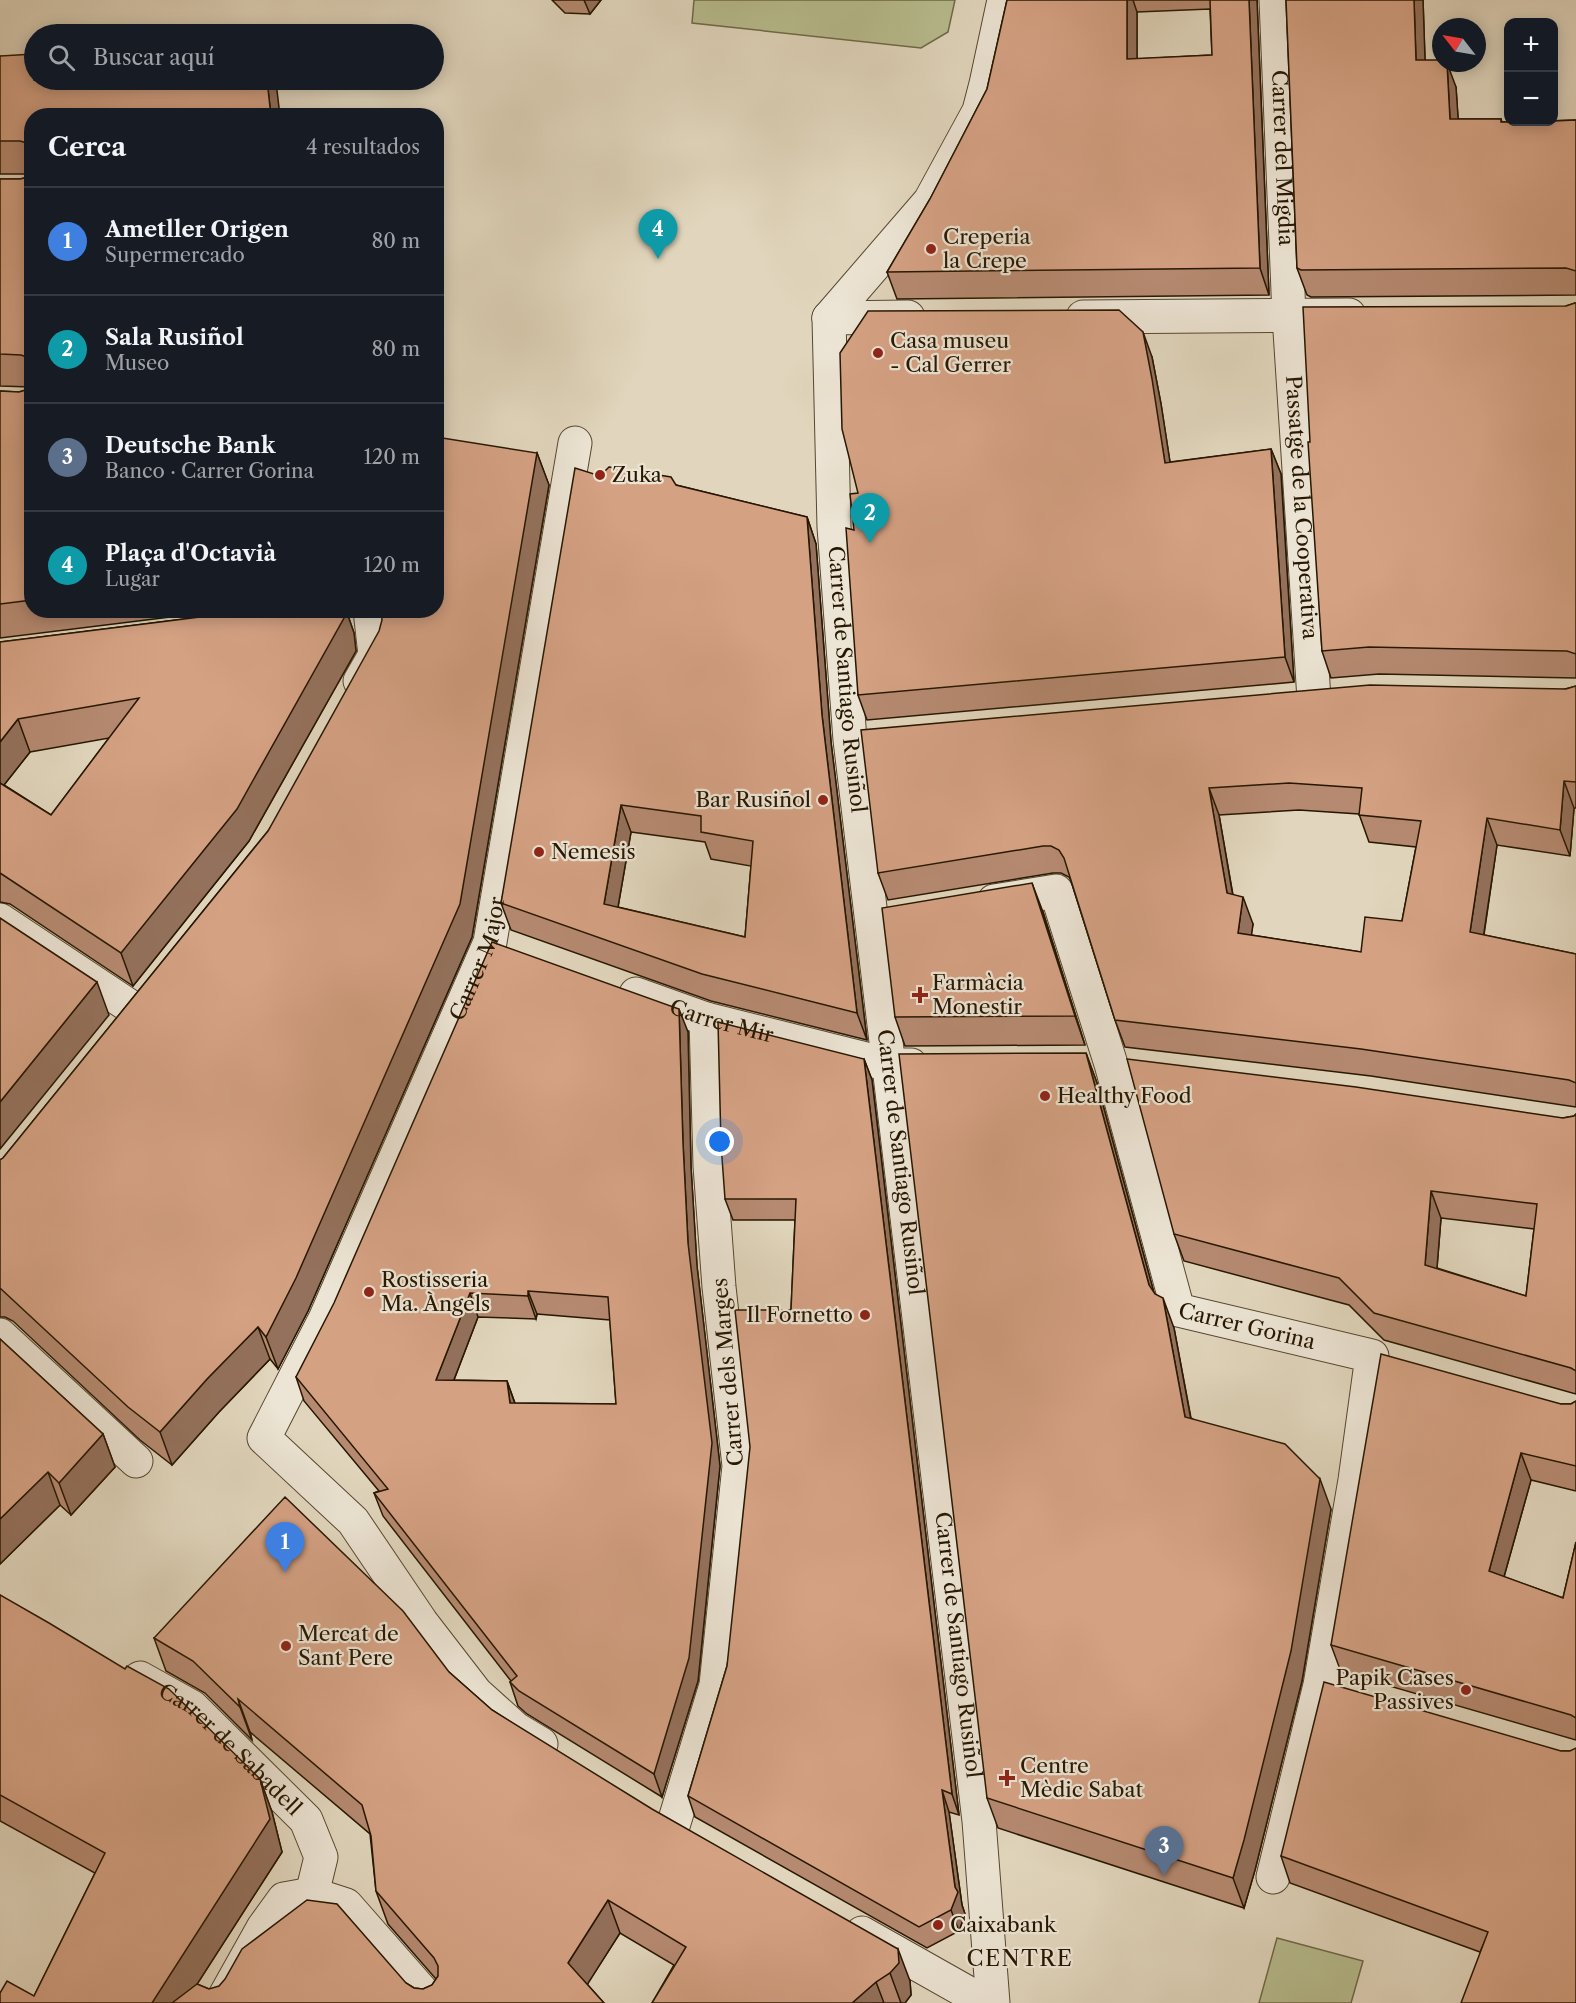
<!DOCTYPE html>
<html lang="es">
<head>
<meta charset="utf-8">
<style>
	body { margin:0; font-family:"Libre Caslon Text",serif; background:#242831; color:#f1f3f6 }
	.controls { position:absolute; right:18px; top:18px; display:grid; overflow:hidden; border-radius:12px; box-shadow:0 3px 15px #0003 }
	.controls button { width:54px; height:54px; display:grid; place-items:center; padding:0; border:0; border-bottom:2px solid #363941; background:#171b24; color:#f1f3f6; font:30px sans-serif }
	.compass { position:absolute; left:1432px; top:18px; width:54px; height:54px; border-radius:50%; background:#171b24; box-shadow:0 3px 15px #0003; rotate:301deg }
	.you { position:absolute; left:720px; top:1142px; width:21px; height:21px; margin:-15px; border:4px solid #fff; border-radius:50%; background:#1a73e8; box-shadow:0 0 0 9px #1a73e833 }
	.badge { display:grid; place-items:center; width:39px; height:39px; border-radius:50%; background:#2563eb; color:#fff; font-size:20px; font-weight:700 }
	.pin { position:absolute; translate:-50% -50px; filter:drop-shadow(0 2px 3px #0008) }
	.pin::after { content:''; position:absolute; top:32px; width:21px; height:18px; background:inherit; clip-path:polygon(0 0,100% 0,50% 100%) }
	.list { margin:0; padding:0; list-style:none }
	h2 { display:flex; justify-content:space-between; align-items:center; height:78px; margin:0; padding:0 24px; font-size:26px }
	h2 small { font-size:20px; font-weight:400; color:#9ea1a6 }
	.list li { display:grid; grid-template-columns:39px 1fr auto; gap:18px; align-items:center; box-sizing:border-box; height:108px; padding:0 24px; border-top:2px solid #363941 }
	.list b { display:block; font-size:22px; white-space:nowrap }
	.list p { margin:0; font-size:20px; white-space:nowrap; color:#9ea1a6 }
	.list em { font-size:20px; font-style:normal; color:#9ea1a6 }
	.icon { flex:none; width:33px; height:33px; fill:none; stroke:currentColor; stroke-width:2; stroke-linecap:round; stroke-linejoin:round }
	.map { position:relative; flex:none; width:1576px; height:2003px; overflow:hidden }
	.search { position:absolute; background:#171b24; box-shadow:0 3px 15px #0003; left:24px; top:24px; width:420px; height:66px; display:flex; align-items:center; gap:15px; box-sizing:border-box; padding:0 21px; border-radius:33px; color:#9ea1a6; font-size:22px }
	.panel { position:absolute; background:#171b24; box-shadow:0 3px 15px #0003; left:24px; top:108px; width:420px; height:510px; border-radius:24px }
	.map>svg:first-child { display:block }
	.green { fill:#b7bc8e; stroke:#6f6a48; stroke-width:1.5 }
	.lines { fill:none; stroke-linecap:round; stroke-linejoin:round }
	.minor-casing { stroke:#564730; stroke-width:35 }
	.minor { stroke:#ece4d4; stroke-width:33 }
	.wall { fill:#b68a71; stroke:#271701; stroke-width:1.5; fill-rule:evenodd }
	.shaded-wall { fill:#94715c; stroke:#271701; stroke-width:1.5 }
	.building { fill:#d4a183; stroke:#271701; stroke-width:1.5; fill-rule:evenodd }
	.poi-dot { fill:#8f2418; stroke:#ece4d4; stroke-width:2 }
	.labels { text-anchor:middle; stroke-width:4.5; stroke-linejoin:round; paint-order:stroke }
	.street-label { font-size:21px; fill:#271701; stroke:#ece4d4 }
	.poi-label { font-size:21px; fill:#271701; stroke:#ece4d4; text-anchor:start }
	.neighbourhood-label { font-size:22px; letter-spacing:1.5px; fill:#271701; stroke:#ece4d4 }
</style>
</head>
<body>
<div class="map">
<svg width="1576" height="2003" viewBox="0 0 1576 2003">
	<rect width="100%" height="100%" fill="#e1d6bd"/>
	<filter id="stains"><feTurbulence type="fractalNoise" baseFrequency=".00333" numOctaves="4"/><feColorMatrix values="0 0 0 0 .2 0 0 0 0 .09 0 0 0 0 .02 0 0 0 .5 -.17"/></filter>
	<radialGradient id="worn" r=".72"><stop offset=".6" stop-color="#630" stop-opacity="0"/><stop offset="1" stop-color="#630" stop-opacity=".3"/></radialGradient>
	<!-- green -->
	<g class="green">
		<polygon points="694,0 955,0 948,32 921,48 692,23"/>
		<polygon points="1277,1938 1363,1961 1351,2003 1259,2003"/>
	</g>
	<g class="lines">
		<!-- minor casing -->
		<g class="minor-casing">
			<g id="minor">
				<path id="s1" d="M1276,0L1289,316L1314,699"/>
				<polyline points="1083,317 1349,315"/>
				<path id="s2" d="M829,318L834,527L850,740L979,1821L993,2003"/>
				<polyline points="829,318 908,317"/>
				<polyline points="829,318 930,201 979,111 986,84 1004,0"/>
				<polyline points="360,681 375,655 370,610"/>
				<path id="s3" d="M994,901L1056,891L1111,1064L1178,1310L1372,1356L1355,1480L1320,1685L1273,1877"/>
				<polyline points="0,920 137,1011"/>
				<path id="s4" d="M636,994L706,1019L890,1065H911"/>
				<polyline points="0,1335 136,1461"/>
				<path id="s5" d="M140,1678L192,1707L306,1820L321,1857L312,1894"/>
				<path id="s6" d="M541,1744L516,1729L476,1693L422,1623L353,1521L264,1438L325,1319L490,942L575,443"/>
				<polyline points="673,1826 716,1685 739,1466 719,1287 710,1166 706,1019"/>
				<polyline points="862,1933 986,2003"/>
				<polyline points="221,2003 263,1928 284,1899 312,1894 346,1905 432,2003"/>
			</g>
		</g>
		<!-- minor -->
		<use href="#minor" class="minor"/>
	</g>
	<!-- wall -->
	<g class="wall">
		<polygon points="552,0 601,0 590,14 565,13"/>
		<path d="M1007,0H1257L1269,295L897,299L887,272L930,199L987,89ZM1210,9L1212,55L1137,59V12Z"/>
		<polygon points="1286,0 1423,0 1425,60 1456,87 1458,119 1501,119 1502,122 1576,120 1576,295 1311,297 1307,295 1297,268"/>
		<polygon points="0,56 34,80 275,80 276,82 32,116 32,610 227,610 0,638 0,391 19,392 29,389 31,387 0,386 0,179 20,179 29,177 31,174 0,174"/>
		<polygon points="1575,303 1576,303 1576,678 1379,674 1331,678 1322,651 1310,442 1566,306"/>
		<polygon points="1152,357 1161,404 1170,462 1271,449 1281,474 1294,682 867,720 858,695 854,530"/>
		<polygon points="537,453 549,485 472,937 308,1311 278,1369 270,1359 219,1412 172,1465 140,1440 13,1321 5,1317 0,1317 0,1160 3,1158 268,831"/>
		<path d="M600,476L676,485L807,517L816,544L831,742L867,1040L711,1001L511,930L501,903ZM631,832L705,842L711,859L751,866L745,937L618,907Z"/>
		<path d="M256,610H346L354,633L356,651L249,841L133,986L10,904L0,902V642ZM109,738L51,815L4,785L30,752Z"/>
		<path d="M1576,686V808H1574L1570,856L1497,845L1484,935L1576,954V1107L1371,1076L1125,1047L1115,1020L1071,881L1069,877L1061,873H1053L888,900L878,873ZM1299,810L1359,814L1369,842L1416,847L1402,921L1361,952L1251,935L1253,924L1233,895L1219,815Z"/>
		<polygon points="1043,912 1085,1045 905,1046 895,1017"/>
		<path d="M688,1032L691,1167L697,1266L720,1466L698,1681L662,1797L527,1714L518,1706L510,1682L511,1681L383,1516L374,1493L379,1491L304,1401L296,1377ZM537,1314L610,1320L616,1404L515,1403L507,1381L454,1380L478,1317L536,1319Z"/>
		<polygon points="1086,1053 1097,1083 1154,1293 1174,1328 1191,1418 1331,1509 1302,1681 1255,1870 1244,1908 998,1828 987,1798"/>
		<polygon points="864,1059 872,1080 959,1815 949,1812 962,1905 965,1914 959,1931 927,1948 695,1817 688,1796 727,1666 791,1310 795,1220 733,1220 725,1199"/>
		<path d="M1576,1114V1394L1384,1340L1349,1305L1184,1261L1174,1234L1563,1118L1574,1116ZM1441,1218L1534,1229L1526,1296L1437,1268Z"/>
		<polygon points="0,1339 103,1434 115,1467 71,1515 60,1505 0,1564"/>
		<polygon points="1576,1401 1576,1491 1531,1480 1504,1577 1563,1598 1576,1542 1576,1740 1341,1672 1331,1645 1561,1404 1571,1404"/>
		<polygon points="0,1595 260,1779 272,1812 282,1852 197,1984 209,1989 406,1983 414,1988 423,1989 432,1985 436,1979 388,1924 376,1891 370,1834 250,1732 252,1740 205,1693 166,1671 154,1638 449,1672 492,1710 910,1981 911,1995 905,2003 652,2003 674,1965 620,1933 587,1984 604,2003 34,1996 95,1873 0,1821"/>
		<polygon points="1561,1751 1570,1751 1480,1952 1290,1883 1281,1856"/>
	</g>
	<!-- shaded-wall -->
	<g class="shaded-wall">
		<polygon points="584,0 601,0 590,14"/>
		<polygon points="1127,0 1133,0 1137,12 1137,86 1127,59"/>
		<polygon points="1249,0 1257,0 1269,295 1260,268"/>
		<polygon points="1414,0 1423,0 1426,87 1416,60"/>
		<polygon points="1447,63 1456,87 1460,146 1450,119"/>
		<polygon points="267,80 275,80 276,82 280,116 271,116"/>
		<polygon points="1143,332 1152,357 1161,404 1174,488 1165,463"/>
		<polygon points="1271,449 1281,474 1294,682 1285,657"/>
		<polygon points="537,453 549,485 472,937 308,1311 278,1369 266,1337"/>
		<polygon points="807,517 816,544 831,742 867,1040 857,1013 822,715"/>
		<polygon points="343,610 346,610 354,633 356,651 249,841 133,986 121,953"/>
		<polygon points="18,719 30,752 0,790 0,742"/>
		<polygon points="1564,781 1574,808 1570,856 1560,830"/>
		<polygon points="1209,788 1219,815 1237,920 1227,893"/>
		<polygon points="621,805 631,832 614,930 604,904"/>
		<polygon points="1487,818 1497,845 1480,959 1470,932"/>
		<polygon points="1032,883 1043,912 1085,1045 1075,1016"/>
		<polygon points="1243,897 1253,924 1248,960 1238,933"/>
		<polygon points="97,982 109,1015 0,1149 0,1102"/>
		<polygon points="679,1009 688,1032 691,1167 697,1266 720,1466 698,1681 662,1797 654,1774 688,1243 683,1143"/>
		<polygon points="1086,1053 1097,1083 1160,1315 1149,1285"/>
		<polygon points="864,1059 872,1080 959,1815 952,1794"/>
		<polygon points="1431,1191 1441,1218 1435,1292 1425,1265"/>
		<polygon points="528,1291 537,1314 536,1319 528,1296"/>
		<polygon points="470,1293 478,1317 445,1403 436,1380"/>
		<polygon points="1163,1298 1174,1328 1196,1447 1185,1417"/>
		<polygon points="258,1327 270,1359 219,1412 172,1465 160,1432 207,1379"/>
		<polygon points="507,1381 515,1404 510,1403"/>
		<polygon points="103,1434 115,1467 71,1515 59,1483"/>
		<polygon points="1521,1453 1531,1480 1498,1598 1489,1571"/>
		<polygon points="48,1472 60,1505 0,1564 0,1519"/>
		<polygon points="1320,1479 1331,1509 1302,1681 1255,1870 1244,1908 1233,1878"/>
		<polygon points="238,1699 250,1732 252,1740 240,1707"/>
		<polygon points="260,1779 272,1812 282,1852 185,2003 152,2003"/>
		<polygon points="942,1790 949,1812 962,1905 965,1914 959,1931 951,1910 955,1887"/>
		<polygon points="608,1900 620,1933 580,1996 568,1963"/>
		<polygon points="898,1949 910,1981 911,1995 905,2003 901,2003 890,1973"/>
		<polygon points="876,1982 884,2003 852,2003"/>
	</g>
	<!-- building -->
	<g class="building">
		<polygon points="1007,0 1127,0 1127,59 1212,55 1210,0 1249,0 1260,268 887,272 930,199 987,89"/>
		<polygon points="1286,0 1414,0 1416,60 1441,60 1441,63 1447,63 1450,119 1501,119 1501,122 1554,122 1554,121 1576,120 1576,271 1566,268 1301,270 1297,268"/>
		<polygon points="34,54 34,80 267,80 271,116 32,116 32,146 30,144 20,141 0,141 0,56"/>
		<polygon points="32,174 32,359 21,355 0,354 0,179 20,179 29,177"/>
		<polygon points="1575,303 1576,303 1576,654 1567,651 1369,647 1322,651 1308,442 1310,442 1303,307 1566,306"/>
		<polygon points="1119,310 1143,332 1152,379 1165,463 1271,449 1285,657 858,695 846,528 854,530 850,494 858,493 842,429 840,353 868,311"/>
		<polygon points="32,387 32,600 0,604 0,391 19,392 29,389"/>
		<polygon points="436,437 537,453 460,904 296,1278 266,1337 258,1327 207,1379 160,1432 128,1407 0,1288 0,1160 3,1158 268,831 379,631 382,620 381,610 436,610"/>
		<path d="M609,467L671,477L676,485L807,517L822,715L857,1013L702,974L501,903L575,468L600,476ZM621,805L701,816V832L753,841L745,937L604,904Z"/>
		<polygon points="256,610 343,610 344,618 237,809 121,953 0,873 0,783 51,815 139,698 18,719 0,742 0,642"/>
		<path d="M1370,685L1566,689L1576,686V782L1564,781L1560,830L1487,818L1470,932L1576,954V1083L1569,1080L1361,1049L1115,1020L1064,858L1059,850L1051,846H1043L878,873L861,730ZM1289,783L1362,788L1359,815L1421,821L1402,921L1365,917L1361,952L1238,933L1243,897L1227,893L1209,788Z"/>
		<polygon points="1032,883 1075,1016 895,1017 882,908"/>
		<polygon points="0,918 97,982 0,1102"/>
		<path d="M492,942L679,1009L683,1143L688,1243L712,1443L689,1658L654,1774L519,1691L510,1682L517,1676L374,1493L388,1489L296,1377L334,1303ZM528,1291L608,1297L616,1404L510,1403L507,1381L436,1380L470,1293L528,1296Z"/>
		<polygon points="718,1022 864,1059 952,1794 942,1790 955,1887 958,1892 951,1910 919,1927 688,1796 727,1666 750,1447 735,1310 791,1310 796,1199 725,1199 721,1144"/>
		<polygon points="1086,1053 1149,1285 1155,1294 1163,1298 1185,1417 1285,1444 1320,1479 1291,1651 1244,1840 1233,1878 987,1798 899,1054"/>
		<path d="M1127,1059L1356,1087L1563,1118L1574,1116L1576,1114V1371L1571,1368L1374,1313L1339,1278L1174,1234ZM1431,1191L1537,1204L1526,1296L1425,1265Z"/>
		<polygon points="0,1339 103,1434 59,1483 48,1472 0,1519"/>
		<polygon points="1381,1354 1561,1404 1571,1404 1576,1401 1576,1466 1521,1453 1489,1571 1563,1598 1576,1542 1576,1718 1571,1715 1331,1645"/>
		<polygon points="285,1497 403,1611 449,1672 492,1710 652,1809 898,1949 899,1963 890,1973 876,1982 852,2003 652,2003 686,1947 608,1900 568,1963 604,2003 172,2003 197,1984 209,1989 219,1986 225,1979 242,1949 307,1900 337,1904 406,1983 414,1988 423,1989 432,1985 438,1976 438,1966 434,1958 376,1891 371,1836 362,1805 238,1699 240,1707 193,1661 154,1638"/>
		<polygon points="0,1595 49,1623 125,1669 127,1666 169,1689 260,1779 270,1819 152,2003 0,2003 0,1993 7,1981 34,1996 105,1853 0,1795"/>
		<polygon points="1324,1682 1561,1751 1570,1751 1576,1748 1576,2003 1461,2003 1488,1932 1281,1856"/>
	</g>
	<!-- markers -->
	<g class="poi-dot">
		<circle cx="931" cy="249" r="6"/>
		<circle cx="878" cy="353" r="6"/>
		<circle cx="600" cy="475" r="6"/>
		<circle cx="823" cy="800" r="6"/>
		<circle cx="539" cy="852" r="6"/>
		<path d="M917 986h6v6h6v6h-6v6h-6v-6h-6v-6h6z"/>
		<circle cx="1045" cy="1096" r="6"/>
		<circle cx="369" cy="1292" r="6"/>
		<circle cx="865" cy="1315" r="6"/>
		<circle cx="286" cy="1646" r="6"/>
		<circle cx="1466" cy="1690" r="6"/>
		<path d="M1004 1769h6v6h6v6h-6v6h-6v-6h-6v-6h6z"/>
		<circle cx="938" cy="1925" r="6"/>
	</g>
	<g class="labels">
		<!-- street labels -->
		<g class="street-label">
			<text dy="7" stroke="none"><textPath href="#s1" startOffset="158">Carrer del Migdia</textPath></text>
			<text dy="7" stroke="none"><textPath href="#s1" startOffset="508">Passatge de la Cooperativa</textPath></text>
			<text dy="7" stroke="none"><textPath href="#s2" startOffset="362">Carrer de Santiago Rusiñol</textPath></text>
			<text dy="7" stroke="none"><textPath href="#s6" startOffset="942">Carrer Major</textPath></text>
			<text dy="7" stroke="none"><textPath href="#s4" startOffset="90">Carrer Mir</textPath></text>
			<text dy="7" stroke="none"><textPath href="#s2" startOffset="848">Carrer de Santiago Rusiñol</textPath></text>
			<text dy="7" stroke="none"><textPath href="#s3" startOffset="570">Carrer Gorina</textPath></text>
			<text transform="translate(728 1372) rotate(-95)" y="7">Carrer dels Marges</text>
			<text dy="7" stroke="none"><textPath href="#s2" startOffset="1334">Carrer de Santiago Rusiñol</textPath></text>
			<text dy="7" stroke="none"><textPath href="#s5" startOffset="116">Carrer de Sabadell</textPath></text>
		</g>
		<!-- poi labels -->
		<g class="poi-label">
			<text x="943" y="244">Creperia<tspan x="943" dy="24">la Crepe</tspan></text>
			<text x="890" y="348">Casa museu<tspan x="890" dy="24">- Cal Gerrer</tspan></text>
			<text x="612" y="482">Zuka</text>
			<text x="811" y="807" text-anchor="end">Bar Rusiñol</text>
			<text x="551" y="859">Nemesis</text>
			<text x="932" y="990">Farmàcia<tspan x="932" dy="24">Monestir</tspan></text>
			<text x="1057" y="1103">Healthy Food</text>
			<text x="381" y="1287">Rostisseria<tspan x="381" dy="24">Ma. Àngels</tspan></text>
			<text x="853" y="1322" text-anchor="end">Il Fornetto</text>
			<text x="298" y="1641">Mercat de<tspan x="298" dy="24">Sant Pere</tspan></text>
			<text x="1454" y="1685" text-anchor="end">Papik Cases<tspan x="1454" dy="24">Passives</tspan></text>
			<text x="1020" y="1773">Centre<tspan x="1020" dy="24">Mèdic Sabat</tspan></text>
			<text x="950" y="1932">Caixabank</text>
		</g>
		<!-- neighbourhood labels -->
		<g class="neighbourhood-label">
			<text x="1020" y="1966">CENTRE</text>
		</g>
	</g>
	<rect width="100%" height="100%" filter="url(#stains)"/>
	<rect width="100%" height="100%" fill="url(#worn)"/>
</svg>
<div class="controls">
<button>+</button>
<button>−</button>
</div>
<svg class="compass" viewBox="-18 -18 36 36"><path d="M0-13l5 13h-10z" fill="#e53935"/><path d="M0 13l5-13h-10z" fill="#9ea1a6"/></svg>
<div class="you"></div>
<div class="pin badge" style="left:285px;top:1572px;background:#3f7fe0">1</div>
<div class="pin badge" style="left:870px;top:543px;background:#0f9aa8">2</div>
<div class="pin badge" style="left:1164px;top:1876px;background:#5c6f8a">3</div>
<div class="pin badge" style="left:658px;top:259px;background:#0f9aa8">4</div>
<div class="search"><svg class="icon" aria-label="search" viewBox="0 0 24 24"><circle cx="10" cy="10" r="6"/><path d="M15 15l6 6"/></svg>Buscar aquí</div>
<section class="panel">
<h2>Cerca<small>4 resultados</small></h2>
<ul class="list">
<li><span class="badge" style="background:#3f7fe0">1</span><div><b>Ametller Origen</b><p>Supermercado</p></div><em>80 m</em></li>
<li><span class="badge" style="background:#0f9aa8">2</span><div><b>Sala Rusiñol</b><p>Museo</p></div><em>80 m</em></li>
<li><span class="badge" style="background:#5c6f8a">3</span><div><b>Deutsche Bank</b><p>Banco · Carrer Gorina</p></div><em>120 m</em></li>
<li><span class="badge" style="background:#0f9aa8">4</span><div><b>Plaça d'Octavià</b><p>Lugar</p></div><em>120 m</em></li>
</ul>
</section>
</div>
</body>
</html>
